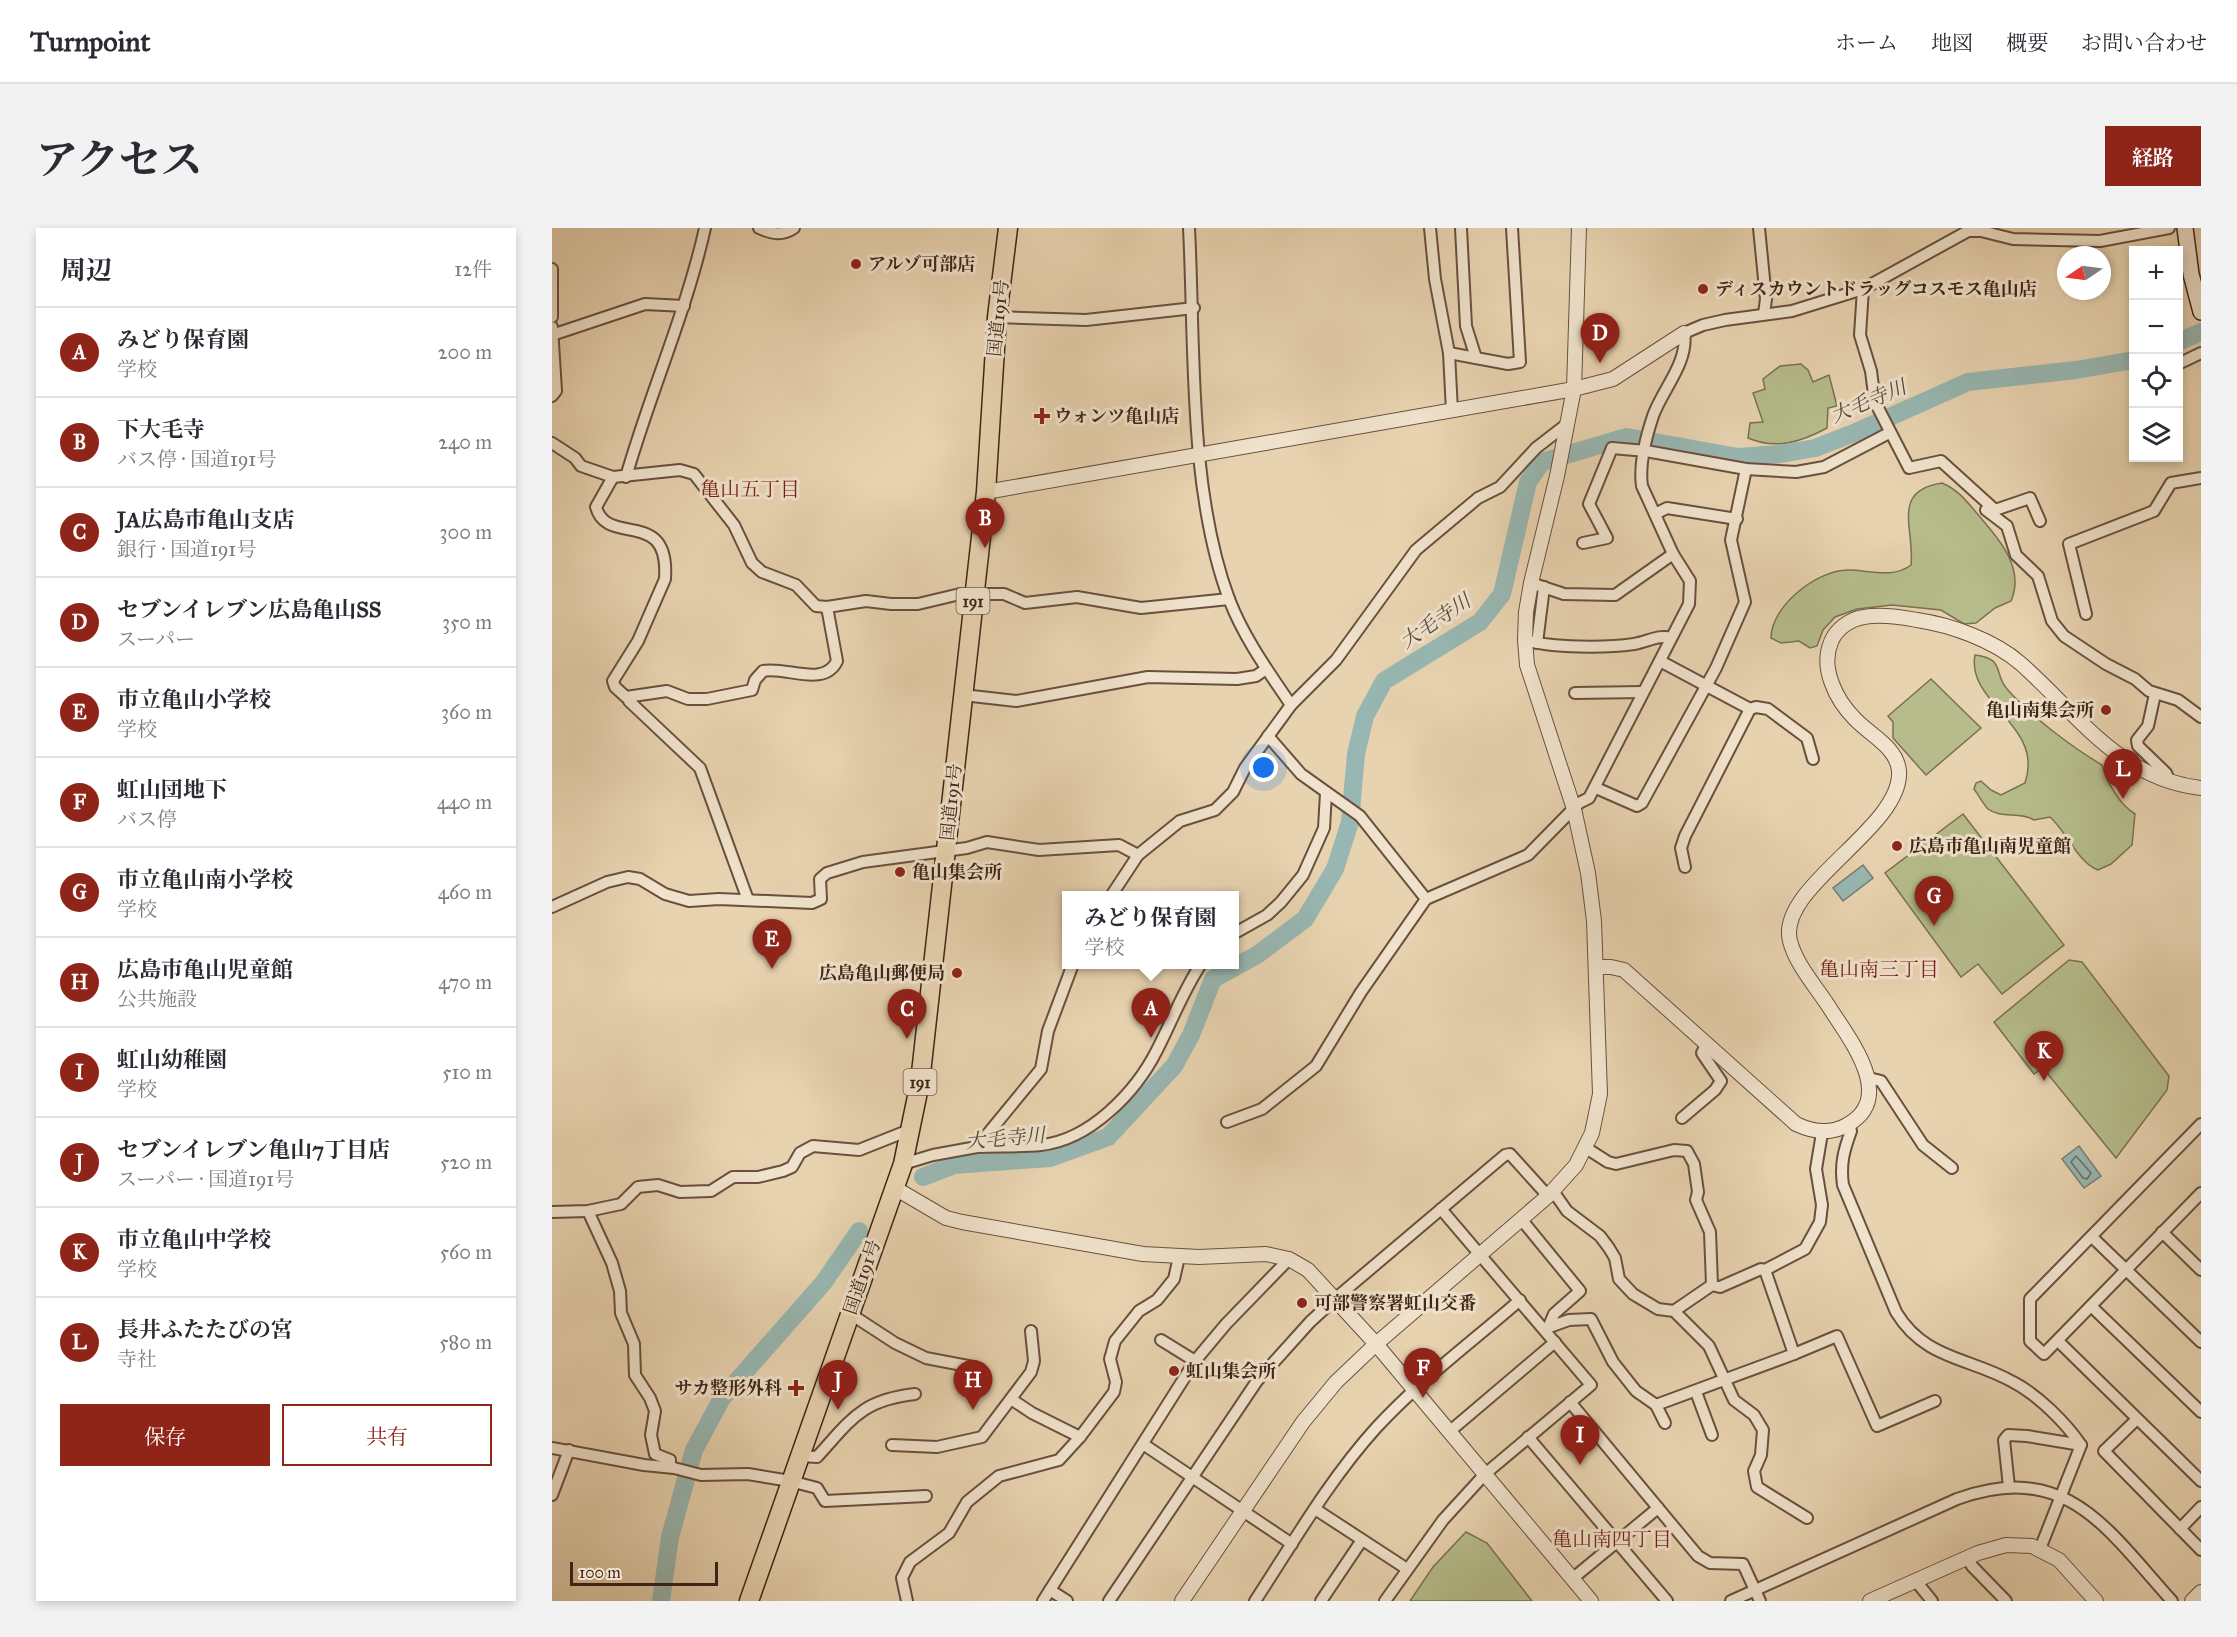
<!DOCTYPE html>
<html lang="ja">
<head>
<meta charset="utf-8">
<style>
	body { margin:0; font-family:"IM FELL Great Primer","Noto Serif JP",serif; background:#f2f2f3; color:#2b2b33 }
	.controls { position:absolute; right:18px; top:18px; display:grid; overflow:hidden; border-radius:0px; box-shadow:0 3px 9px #0003 }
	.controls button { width:54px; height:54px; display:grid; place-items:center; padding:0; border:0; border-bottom:2px solid #e1e1e2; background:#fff; color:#2b2b33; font:30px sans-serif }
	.compass { position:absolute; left:1505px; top:18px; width:54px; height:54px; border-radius:50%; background:#fff; box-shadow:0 3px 9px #0003; rotate:257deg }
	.scale { position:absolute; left:18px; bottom:15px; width:148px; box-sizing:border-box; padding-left:6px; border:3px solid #3f2518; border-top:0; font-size:16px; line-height:21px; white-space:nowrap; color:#3f2518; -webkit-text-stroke:4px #f0e2cc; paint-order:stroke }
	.you { position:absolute; left:712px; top:540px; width:21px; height:21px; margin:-15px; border:4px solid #fff; border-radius:50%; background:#1a73e8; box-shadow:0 0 0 9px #1a73e833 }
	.badge { display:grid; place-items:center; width:39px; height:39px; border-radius:50%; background:#8f2418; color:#fff; font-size:20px; font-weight:700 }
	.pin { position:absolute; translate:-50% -50px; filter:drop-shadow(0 2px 3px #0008) }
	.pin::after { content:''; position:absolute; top:32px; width:21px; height:18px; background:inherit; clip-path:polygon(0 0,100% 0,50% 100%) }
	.popup { position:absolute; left:510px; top:663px; width:177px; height:78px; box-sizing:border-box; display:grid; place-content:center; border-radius:0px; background:#fff; filter:drop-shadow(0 2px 4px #0005); font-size:20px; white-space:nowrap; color:#7c7c81 }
	.popup b { font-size:22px; color:#2b2b33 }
	.popup::after { content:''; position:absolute; left:50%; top:100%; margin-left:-12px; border:12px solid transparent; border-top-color:#fff }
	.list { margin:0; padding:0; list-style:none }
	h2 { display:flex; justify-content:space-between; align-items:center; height:78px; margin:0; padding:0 24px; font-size:26px }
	h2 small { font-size:20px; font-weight:400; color:#7c7c81 }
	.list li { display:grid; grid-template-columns:39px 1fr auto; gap:18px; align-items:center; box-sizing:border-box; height:90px; padding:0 24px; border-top:2px solid #e1e1e2 }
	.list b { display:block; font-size:22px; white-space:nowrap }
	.list p { margin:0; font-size:20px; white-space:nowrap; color:#7c7c81 }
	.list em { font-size:20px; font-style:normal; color:#7c7c81 }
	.actions { display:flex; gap:12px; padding:18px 24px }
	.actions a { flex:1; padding:14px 0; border:2px solid #8f2418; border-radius:0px; text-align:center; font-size:21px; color:#8f2418 }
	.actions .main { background:#8f2418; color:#fff }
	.icon { flex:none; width:33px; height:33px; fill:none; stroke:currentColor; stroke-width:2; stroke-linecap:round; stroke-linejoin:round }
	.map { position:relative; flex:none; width:1649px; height:1373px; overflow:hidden; border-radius:0px }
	header { display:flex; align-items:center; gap:36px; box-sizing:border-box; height:84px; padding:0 30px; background:#fff; border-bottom:2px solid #e1e1e2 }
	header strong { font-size:28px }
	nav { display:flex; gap:33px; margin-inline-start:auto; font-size:21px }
	.intro { display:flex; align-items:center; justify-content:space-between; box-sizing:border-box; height:144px; padding:0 36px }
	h1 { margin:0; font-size:42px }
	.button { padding:15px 27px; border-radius:0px; background:#8f2418; color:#fff; font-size:21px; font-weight:700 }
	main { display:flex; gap:36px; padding:0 36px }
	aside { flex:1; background:#fff; border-radius:0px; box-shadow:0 3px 9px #0003 }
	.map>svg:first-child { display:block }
	.green { fill:#b6bc8b; stroke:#7a7052; stroke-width:1.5 }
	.water { fill:#98b7b2; stroke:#747d74; stroke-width:1.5 }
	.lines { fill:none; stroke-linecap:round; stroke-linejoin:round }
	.shore { stroke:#6c6e65; stroke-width:1.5 }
	.river { stroke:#98b7b2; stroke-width:18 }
	.minor-casing { stroke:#69503e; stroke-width:14 }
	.tertiary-casing { stroke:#69503e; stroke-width:16 }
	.secondary-casing { stroke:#3f2518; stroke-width:18 }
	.trunk-casing { stroke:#3f2518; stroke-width:21 }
	.minor { stroke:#f0e2cc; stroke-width:10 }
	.tertiary { stroke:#f0e2cc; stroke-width:14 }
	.secondary { stroke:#f0e2cc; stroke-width:15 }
	.trunk { stroke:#e8d3b0; stroke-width:18 }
	.poi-dot { fill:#8f2418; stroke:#f0e2cc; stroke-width:2 }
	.labels { text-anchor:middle; stroke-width:6; stroke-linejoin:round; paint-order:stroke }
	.shield { fill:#f0e2cc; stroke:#745e4e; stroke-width:1.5 }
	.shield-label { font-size:16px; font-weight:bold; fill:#3f2518 }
	.poi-label { font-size:18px; font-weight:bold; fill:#3f2518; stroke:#f0e2cc; text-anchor:start }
	.street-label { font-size:18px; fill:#3f2518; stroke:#f0e2cc }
	.water-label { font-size:20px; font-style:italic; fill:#554a3e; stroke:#f0e2cc }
	.neighbourhood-label { font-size:20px; fill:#7a1f14; stroke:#f0e2cc }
</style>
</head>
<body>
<header>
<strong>Turnpoint</strong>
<nav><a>ホーム</a><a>地図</a><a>概要</a><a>お問い合わせ</a></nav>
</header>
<div class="intro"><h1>アクセス</h1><a class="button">経路</a></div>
<main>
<aside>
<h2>周辺<small>12件</small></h2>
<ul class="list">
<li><span class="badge">A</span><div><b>みどり保育園</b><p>学校</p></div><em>200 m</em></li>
<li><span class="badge">B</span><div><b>下大毛寺</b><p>バス停 · 国道191号</p></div><em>240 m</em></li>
<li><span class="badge">C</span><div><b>JA広島市亀山支店</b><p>銀行 · 国道191号</p></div><em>300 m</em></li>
<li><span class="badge">D</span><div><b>セブンイレブン広島亀山SS</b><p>スーパー</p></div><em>350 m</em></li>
<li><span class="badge">E</span><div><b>市立亀山小学校</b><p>学校</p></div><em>360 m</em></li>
<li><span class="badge">F</span><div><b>虹山団地下</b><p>バス停</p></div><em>440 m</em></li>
<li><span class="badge">G</span><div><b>市立亀山南小学校</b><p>学校</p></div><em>460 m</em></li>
<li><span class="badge">H</span><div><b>広島市亀山児童館</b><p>公共施設</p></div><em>470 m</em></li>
<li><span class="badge">I</span><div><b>虹山幼稚園</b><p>学校</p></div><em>510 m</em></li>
<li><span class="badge">J</span><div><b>セブンイレブン亀山7丁目店</b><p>スーパー · 国道191号</p></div><em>520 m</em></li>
<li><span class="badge">K</span><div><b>市立亀山中学校</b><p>学校</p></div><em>560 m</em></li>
<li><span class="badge">L</span><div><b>長井ふたたびの宮</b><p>寺社</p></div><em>580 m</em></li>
</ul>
<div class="actions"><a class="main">保存</a><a>共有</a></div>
</aside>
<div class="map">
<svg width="1649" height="1373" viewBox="0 0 1649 1373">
	<rect width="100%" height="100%" fill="#e8d3b0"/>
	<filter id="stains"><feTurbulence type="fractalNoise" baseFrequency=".00333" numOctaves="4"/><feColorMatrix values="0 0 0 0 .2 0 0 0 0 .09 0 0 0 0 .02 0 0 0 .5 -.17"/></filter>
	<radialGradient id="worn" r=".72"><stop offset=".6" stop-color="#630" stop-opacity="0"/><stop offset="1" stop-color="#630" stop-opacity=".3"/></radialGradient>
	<!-- green -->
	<g class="green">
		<path d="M1249,136L1256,142L1261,154L1277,147L1285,178L1276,180L1275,200C1249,214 1224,222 1196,210L1198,195L1211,194L1201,165L1213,161L1211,151L1228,138Z"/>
		<path d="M1390,255C1407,262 1416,275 1428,289C1448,312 1473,341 1459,373L1443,380L1424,395L1412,396L1389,382L1340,377L1305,381L1283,389L1271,402L1265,418L1258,420L1247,413L1229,415L1219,410C1219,378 1265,342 1296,342C1317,342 1341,351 1359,337C1363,301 1338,263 1390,255Z"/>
		<path d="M1423,427C1454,431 1441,445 1455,461C1479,488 1518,518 1550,537C1555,554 1567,576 1583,586L1580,617L1559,636L1546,642C1526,635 1515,604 1498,589L1482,592C1468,583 1449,591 1436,581C1431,576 1426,566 1422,561L1424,555L1429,553L1439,562L1449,567L1473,555C1493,497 1414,476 1423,427Z"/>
		<polygon points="1379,451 1429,500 1374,547 1341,510 1341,494 1336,488"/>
		<polygon points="1411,586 1512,717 1450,766 1426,736 1409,749 1333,645"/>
		<polygon points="1517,732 1530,734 1617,848 1615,862 1564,930 1491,840 1482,846 1442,794"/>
		<polygon points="914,1304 935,1315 980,1373 858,1373 881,1339"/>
	</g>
	<!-- water -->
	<g class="water">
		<polygon points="1311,637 1321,650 1291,673 1281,660"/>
		<polygon points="1527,918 1549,948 1532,960 1510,931"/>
	</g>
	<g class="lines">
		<!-- shore -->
		<polygon class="shore" points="1524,928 1539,945 1535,951 1531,950 1519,934"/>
		<!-- river -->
		<g class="river">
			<polyline points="1626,114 1649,104"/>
			<polyline points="371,949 402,937 498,930 556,909 622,838 639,807 661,751 705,727 753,691 783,641 798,594 804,526 813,488 832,453 928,394 950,366 976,254 990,234 1075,209 1186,229 1229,226 1263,220 1302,205 1416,154 1524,142 1582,132"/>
			<polyline points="109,1373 118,1309 142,1222 170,1170 272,1054 307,1003"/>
		</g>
		<!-- minor casing -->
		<g class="minor-casing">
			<g id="minor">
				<path d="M207,0C220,6 230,8 242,0"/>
				<path d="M637,0C643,117 636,261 677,371C692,410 716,443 739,477"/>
				<polyline points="878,0 883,51 897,125 900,183"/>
				<polyline points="909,0 914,98 924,130"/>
				<polyline points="1207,0 1214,71 1212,86"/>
				<polyline points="0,41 0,89"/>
				<polyline points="1311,61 1308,107 1319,143 1323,174 1357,240 1389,233 1443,282 1478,270 1488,293"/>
				<polyline points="445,89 534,92 642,80"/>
				<polyline points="0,99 4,163 0,168"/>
				<polyline points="0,107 93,76 132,78"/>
				<polyline points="897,125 956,136 968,134 960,0"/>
				<polyline points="1626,136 1649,125"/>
				<polyline points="0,215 23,230 29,238 61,249 128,242 142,246 182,297 200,335 210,344 244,357 264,378 275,379 314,373 339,376 366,376 408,366 452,366 473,375 525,369 589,380 677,371"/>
				<path d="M61,249L44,279C55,320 118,278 113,351L86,413L61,453L63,459L74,469L115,463L136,471H155L200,462L203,452L211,443C234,438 272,460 285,433L275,379"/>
				<path d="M74,249C98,165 134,85 153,0"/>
				<polyline points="1434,282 1455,298 1464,327 1486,348 1500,393 1512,408 1554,436 1583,451 1597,463 1626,472 1649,489"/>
				<polyline points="1103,286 1115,280 1185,291"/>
				<polyline points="1031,315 1055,310 1037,276 1060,220 1094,223 1194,241 1244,244 1272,239 1337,205"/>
				<polyline points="979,355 1012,366 1063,367 1121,326"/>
				<polyline points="1534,386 1517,316 1602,283 1619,255 1649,250"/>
				<path d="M973,412C1000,420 1054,420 1082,416C1095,414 1107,406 1119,410"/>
				<polyline points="985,415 992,359"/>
				<polyline points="1108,433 1198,481"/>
				<polyline points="1023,465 1091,464"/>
				<polyline points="1603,466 1596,498 1585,512 1586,518 1614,545 1618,554"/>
				<polyline points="411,467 464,473 596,449 685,451 704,448 714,441"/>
				<polyline points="77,473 148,540 196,672"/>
				<polyline points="716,508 749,546 808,588 874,671"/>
				<polyline points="1044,560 1085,578 1090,575 1164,440 1193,374 1179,312 1194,241"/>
				<polyline points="1133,639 1129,620 1133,608 1198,481 1204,479 1216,481 1255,510 1261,531"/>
				<polyline points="559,668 586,627 628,593 663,582 681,564 693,540 739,477 784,432 864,322 926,270 948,259 984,220 1015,196"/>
				<polyline points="0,679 55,654 76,649 88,651 113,666 137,673 167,671 260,675 269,671 268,651 275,645 311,634 415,620 435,614 487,622 567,617 586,627"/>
				<polyline points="683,705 715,687 729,674 751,647 772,600 774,565"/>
				<polyline points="1317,850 1329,853 1371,917 1400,940"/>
				<polyline points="1130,890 1163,862 1169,853 1150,825 1154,817"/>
				<path d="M675,894L710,881L764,838L809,764L874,671L976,627L1027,575L1037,570L1137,376L1138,353L1121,326L1090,258C1087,237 1094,209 1101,188C1110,162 1137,134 1132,105L1151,97L1173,92L1240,83L1311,61L1416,3H1429L1461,11L1548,13L1617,0"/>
				<polyline points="1649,896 1478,1071 1478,1113 1492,1126 1649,965"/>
				<path d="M1297,897L1299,903C1292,922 1288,936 1291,957L1344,1084C1373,1132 1417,1129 1461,1154C1486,1167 1513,1194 1529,1217L1488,1321"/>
				<path d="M425,919C446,918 468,919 489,917C538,912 584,864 605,822C620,793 631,763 649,736"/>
				<polyline points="1034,920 1056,934 1064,936 1122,922 1135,923 1142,936 1146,964 1144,972 1158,1004 1160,1057 1168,1059 1209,1041 1213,1042"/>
				<polyline points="351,936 381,927 425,919 489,841 496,803 521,736"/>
				<polyline points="1001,963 1015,983 1048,1008 1057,1020 1063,1030 1067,1051 1081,1066 1106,1081 1122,1083 1157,1118 1182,1172 1202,1187 1211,1202 1209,1227 1202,1243 1205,1259 1255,1290"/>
				<polyline points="36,983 60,1035 68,1063 69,1085 82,1116 83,1147 98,1170 103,1183 99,1207 103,1226 118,1232 118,1239"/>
				<polyline points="0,984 36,983 69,976 86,959 106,957 128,964 159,963 181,949 206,949 231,943 240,939 248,925 261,918 307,922 360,901"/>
				<polyline points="969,991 1028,1063 1002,1086 997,1098"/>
				<polyline points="1610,1004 1649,1042"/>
				<polyline points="1540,1009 1649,1114"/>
				<polyline points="1539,1078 1649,1184"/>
				<polyline points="1122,1083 1160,1057"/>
				<polyline points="297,1085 343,1115 374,1130 421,1139"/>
				<polyline points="992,1101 1017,1092 1039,1091 1061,1134 1084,1163 1104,1177 1113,1195"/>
				<polyline points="609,1112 643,1133"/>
				<polyline points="1506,1113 1649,1253"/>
				<polyline points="1242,1126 1285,1108 1325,1198 1383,1173"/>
				<polyline points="1144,1164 1160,1207"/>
				<polyline points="459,1171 480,1185 528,1209"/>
				<polyline points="1018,1174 1146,1328 1158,1335 1191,1336 1208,1373"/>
				<polyline points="1104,1177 1242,1126 1213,1042 1253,1021 1268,994 1270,977 1264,941 1270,905"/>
				<polyline points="1585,1191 1552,1223 1649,1322"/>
				<polyline points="897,1204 1003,1114"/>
				<polyline points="976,1209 1115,1373"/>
				<polyline points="591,1216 740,1316"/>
				<polyline points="340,1217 385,1219 430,1209 479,1144 482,1133 479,1103"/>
				<polyline points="0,1220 92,1237 122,1240 149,1247 196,1246 238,1253 265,1260 273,1273 374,1268"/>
				<path d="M248,1228L265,1229C299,1192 309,1172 363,1166"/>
				<polyline points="1457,1259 1452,1212 1456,1207 1475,1208 1529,1217"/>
				<polyline points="0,1267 17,1222"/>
				<polyline points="763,1281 855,1341"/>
				<polyline points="1628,1301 1649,1279"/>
				<polyline points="1415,1329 1420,1338 1454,1373"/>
				<polyline points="1020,1351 1106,1280"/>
				<polyline points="1363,1352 1380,1373"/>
				<polyline points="498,1362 515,1373"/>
				<polyline points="355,1373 350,1350 358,1334 397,1305 415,1274 447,1248 507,1232 528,1209 562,1164 564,1154 558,1131 563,1113 587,1083 605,1072 622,1051 627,1029"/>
				<polyline points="491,1373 643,1133 674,1096 737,1031"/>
				<polyline points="557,1373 705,1153 758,1094 784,1070 953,927 958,926 996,968"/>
				<path d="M703,1373C741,1315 777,1252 824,1200C867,1153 920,1114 968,1072"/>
				<polyline points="769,1373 810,1312"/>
				<polyline points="833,1373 891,1292 933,1246 1039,1157 889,981"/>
				<path d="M1179,1373L1405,1271C1515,1232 1554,1300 1620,1373"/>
			</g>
		</g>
		<!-- tertiary casing -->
		<g class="tertiary-casing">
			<g id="tertiary">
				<polyline points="434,264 1022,161 1061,151 1132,105"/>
				<path d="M1044,739H1059L1072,742L1244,896C1261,904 1278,907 1295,897C1344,870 1299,813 1279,782C1266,761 1244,737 1238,713C1224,659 1351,600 1347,543C1345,519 1318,507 1303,491C1284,472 1268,440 1279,414C1284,401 1298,391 1312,389C1328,386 1349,389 1365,392C1399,397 1441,412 1468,435C1525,485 1567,551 1649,560"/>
				<polyline points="341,959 394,990 410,994 591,1026 647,1029 714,1026 737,1031 756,1042 824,1116 1039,1373"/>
				<polyline points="630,1373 751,1194 784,1154 824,1116 996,968 1024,937 1040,905 1048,866 1042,693 1036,645 1022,581 975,437 973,412 974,384 979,355 1005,248 1022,161 1027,0"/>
				<polyline points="1318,1373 1426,1325 1454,1317 1480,1318 1507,1332 1544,1373"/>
				<polyline points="1640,1373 1649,1364"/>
			</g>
		</g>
		<!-- secondary casing -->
		<g class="secondary-casing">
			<polyline id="secondary" points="1633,0 1639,46 1649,84"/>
		</g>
		<!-- trunk casing -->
		<g class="trunk-casing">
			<polyline id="trunk" points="197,1373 351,936 368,854 434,264 445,89 456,0"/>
		</g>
		<!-- minor -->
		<use href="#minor" class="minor"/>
		<!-- tertiary -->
		<use href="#tertiary" class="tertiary"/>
		<!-- secondary -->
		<use href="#secondary" class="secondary"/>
		<!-- trunk -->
		<use href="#trunk" class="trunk"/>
	</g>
	<!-- markers -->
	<g class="poi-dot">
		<circle cx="304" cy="36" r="6"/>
		<circle cx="1151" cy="61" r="6"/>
		<path d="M487 179h6v6h6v6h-6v6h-6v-6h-6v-6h6z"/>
		<circle cx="1554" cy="482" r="6"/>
		<circle cx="1345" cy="618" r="6"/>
		<circle cx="348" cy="644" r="6"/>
		<circle cx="405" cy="745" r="6"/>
		<circle cx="750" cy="1075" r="6"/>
		<circle cx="622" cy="1143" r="6"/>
		<path d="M241 1151h6v6h6v6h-6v6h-6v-6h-6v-6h6z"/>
	</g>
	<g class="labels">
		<!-- shield labels -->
		<g class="shield">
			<rect x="404.5" y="360" width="33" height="26" rx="4.5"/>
			<rect x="351.5" y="841" width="33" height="26" rx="4.5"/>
		</g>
		<g class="shield-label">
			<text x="421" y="379">191</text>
			<text x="368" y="860">191</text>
		</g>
		<!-- poi labels -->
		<g class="poi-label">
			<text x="316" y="42">アルゾ可部店</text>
			<text x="1163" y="67">ディスカウントドラッグコスモス亀山店</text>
			<text x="502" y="194">ウォンツ亀山店</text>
			<text x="1542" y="488" text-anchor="end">亀山南集会所</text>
			<text x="1357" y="624">広島市亀山南児童館</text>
			<text x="360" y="650">亀山集会所</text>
			<text x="393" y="751" text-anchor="end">広島亀山郵便局</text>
			<text x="762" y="1081">可部警察署虹山交番</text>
			<text x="634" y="1149">虹山集会所</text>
			<text x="230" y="1166" text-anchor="end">サカ整形外科</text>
		</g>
		<!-- street labels -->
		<g class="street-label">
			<text transform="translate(446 90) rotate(-84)" y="6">国道191号</text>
			<text transform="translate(399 574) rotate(-84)" y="6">国道191号</text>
			<text transform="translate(310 1049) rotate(-71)" y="6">国道191号</text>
		</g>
		<!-- water labels -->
		<g class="water-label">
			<text transform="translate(1316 173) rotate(-23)" y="7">大毛寺川</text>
			<text transform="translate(883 393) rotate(-34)" y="7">大毛寺川</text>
			<text transform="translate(453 910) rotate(-5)" y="7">大毛寺川</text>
		</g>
		<!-- neighbourhood labels -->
		<g class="neighbourhood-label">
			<text x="198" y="268">亀山五丁目</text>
			<text x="1327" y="748">亀山南三丁目</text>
			<text x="1060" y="1318">亀山南四丁目</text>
		</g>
	</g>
	<rect width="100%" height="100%" filter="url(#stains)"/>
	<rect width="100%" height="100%" fill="url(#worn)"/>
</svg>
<div class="controls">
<button>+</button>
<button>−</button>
<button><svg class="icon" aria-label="locate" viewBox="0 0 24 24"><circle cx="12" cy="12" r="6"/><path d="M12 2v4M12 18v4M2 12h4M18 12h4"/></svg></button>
<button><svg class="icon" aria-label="layers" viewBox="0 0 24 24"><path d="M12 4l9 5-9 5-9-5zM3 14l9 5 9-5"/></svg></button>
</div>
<svg class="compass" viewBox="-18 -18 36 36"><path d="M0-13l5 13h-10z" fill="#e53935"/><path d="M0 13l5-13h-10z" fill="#7c7c81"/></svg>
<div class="scale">100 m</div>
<div class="you"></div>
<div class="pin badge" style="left:599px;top:810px">A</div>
<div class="popup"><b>みどり保育園</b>学校</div>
<div class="pin badge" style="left:433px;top:320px">B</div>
<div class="pin badge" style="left:355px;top:811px">C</div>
<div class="pin badge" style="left:1048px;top:135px">D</div>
<div class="pin badge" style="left:220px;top:741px">E</div>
<div class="pin badge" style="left:871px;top:1170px">F</div>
<div class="pin badge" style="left:1382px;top:698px">G</div>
<div class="pin badge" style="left:421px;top:1182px">H</div>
<div class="pin badge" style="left:1028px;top:1237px">I</div>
<div class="pin badge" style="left:286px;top:1182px">J</div>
<div class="pin badge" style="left:1492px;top:853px">K</div>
<div class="pin badge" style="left:1571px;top:571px">L</div>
</div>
</main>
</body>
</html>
